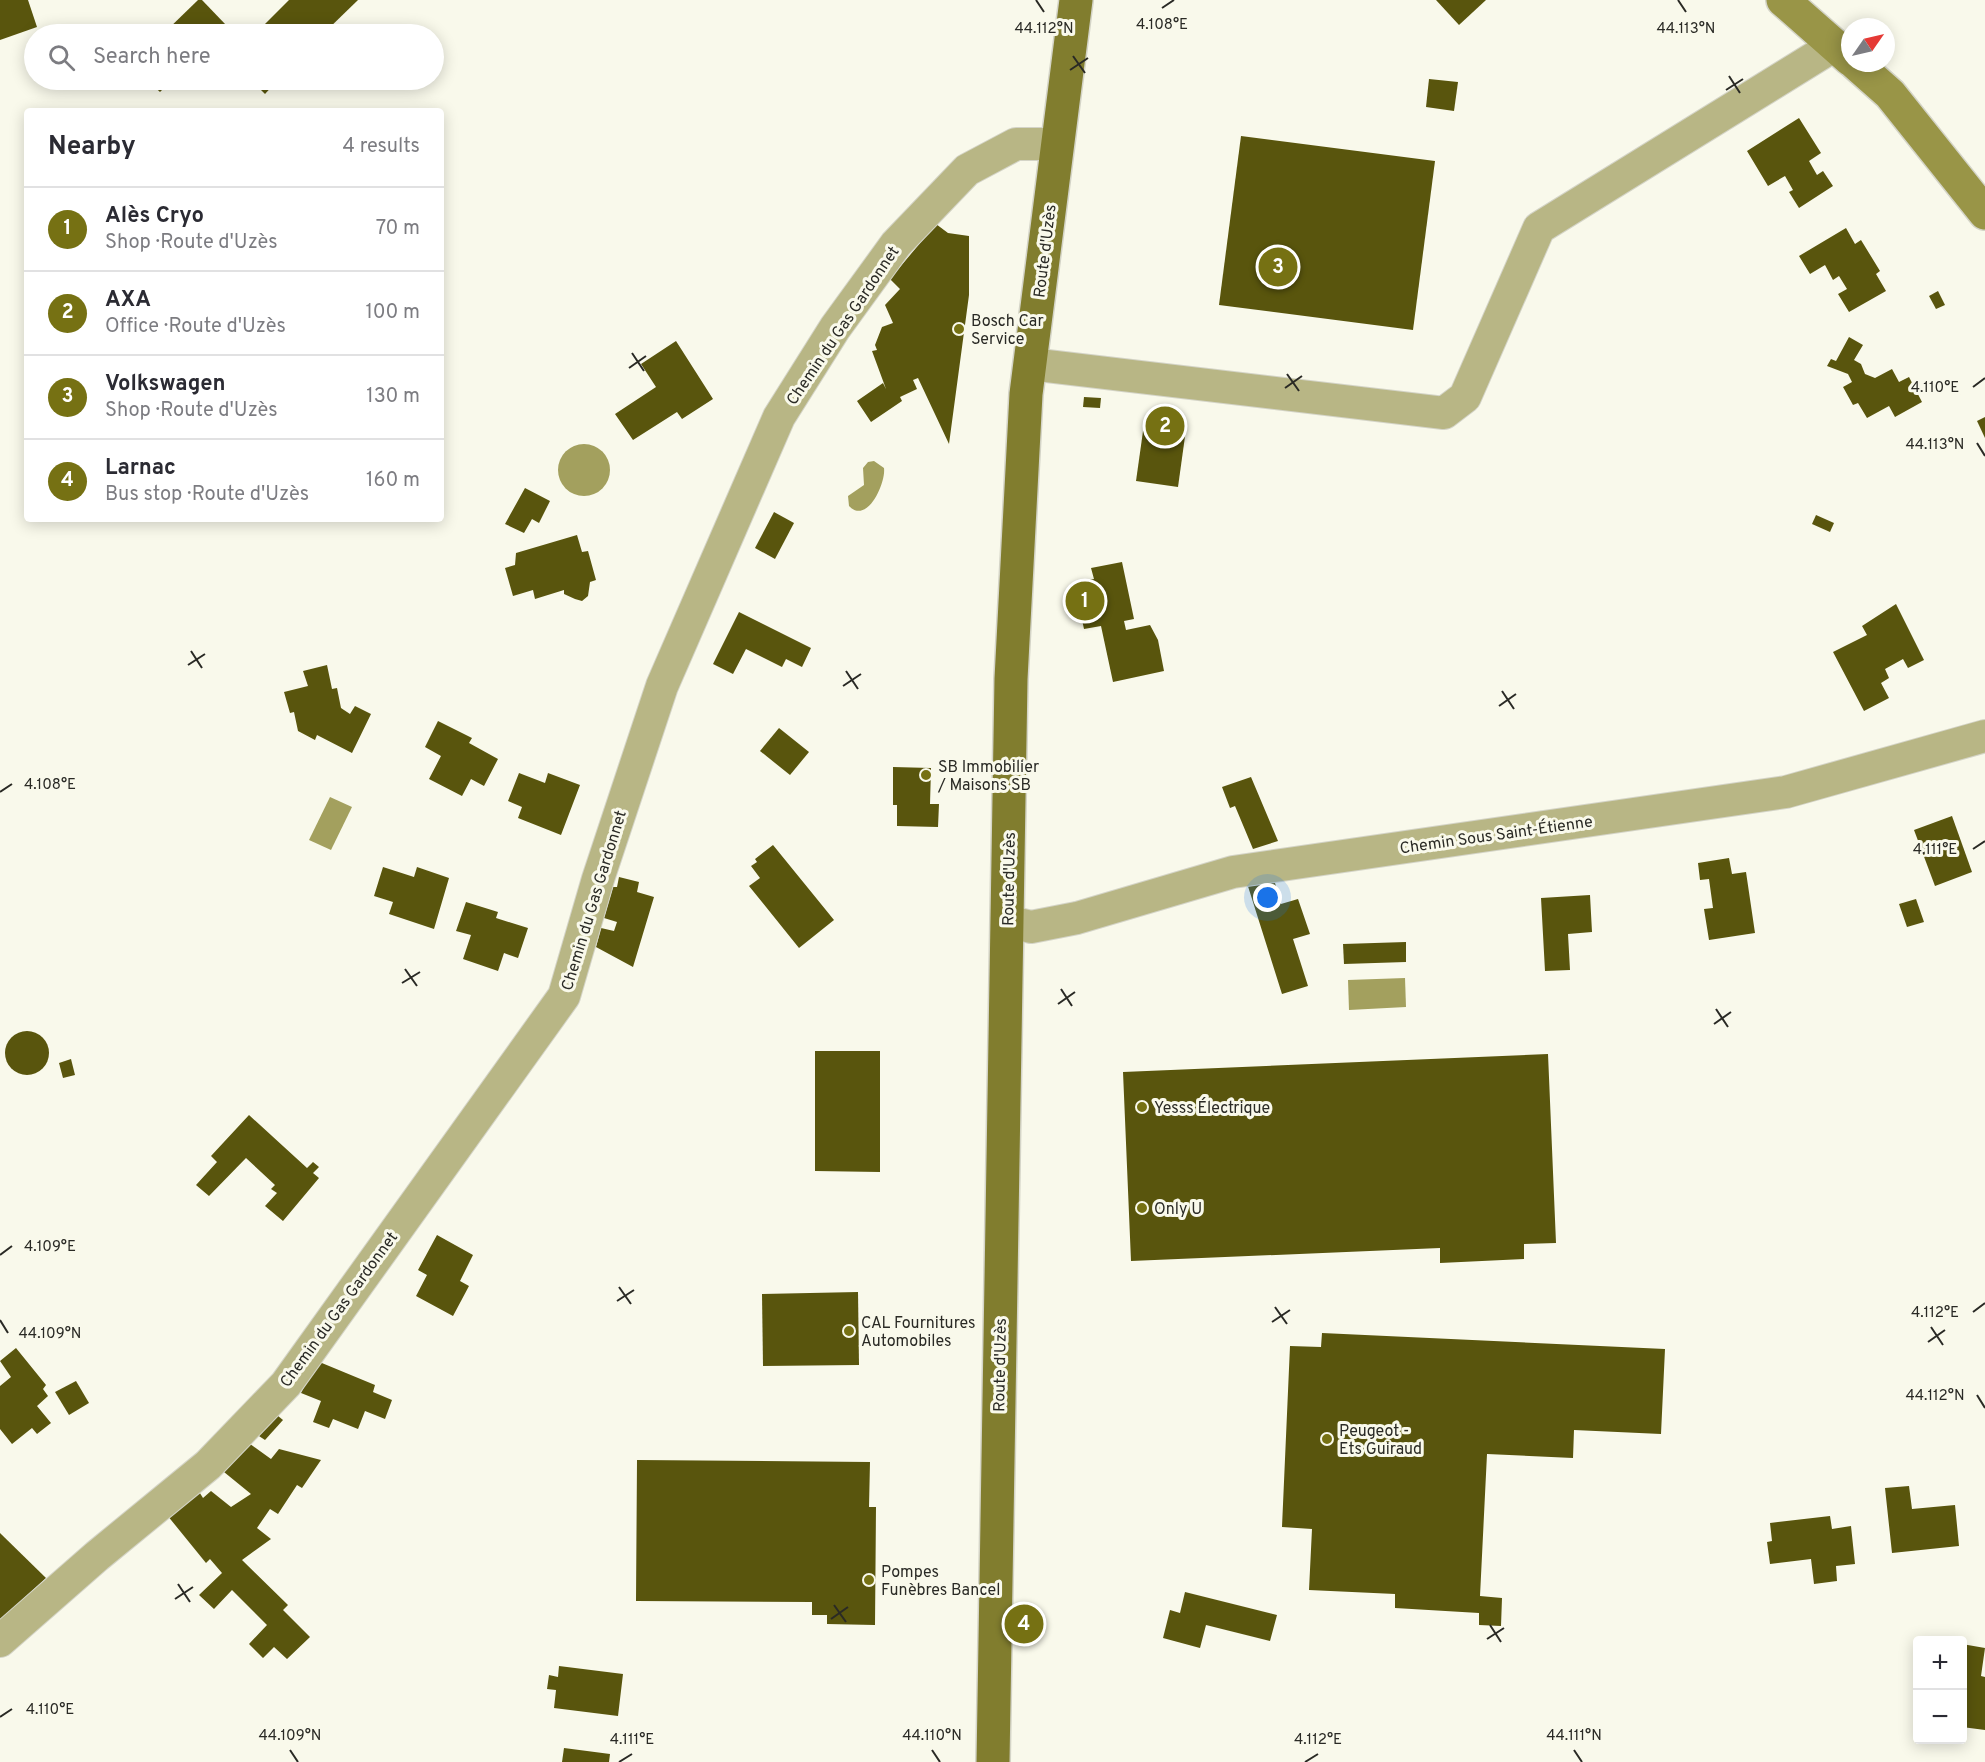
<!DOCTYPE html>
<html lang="en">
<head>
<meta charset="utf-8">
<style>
	body { margin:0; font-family:Overpass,sans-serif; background:#f7f7f7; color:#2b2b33 }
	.controls { position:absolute; right:18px; bottom:18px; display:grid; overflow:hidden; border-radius:6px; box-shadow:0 3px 15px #0003 }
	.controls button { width:54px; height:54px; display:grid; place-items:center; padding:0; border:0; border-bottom:2px solid #e1e1e2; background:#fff; color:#2b2b33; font:30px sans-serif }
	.compass { position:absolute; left:1841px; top:18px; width:54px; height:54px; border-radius:50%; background:#fff; box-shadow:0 3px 15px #0003; rotate:56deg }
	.you { position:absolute; left:1268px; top:898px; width:21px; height:21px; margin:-15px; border:4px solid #fff; border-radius:50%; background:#1a73e8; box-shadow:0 0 0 9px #1a73e833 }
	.badge { display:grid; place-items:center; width:39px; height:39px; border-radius:50%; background:#767113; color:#fff; font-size:20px; font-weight:700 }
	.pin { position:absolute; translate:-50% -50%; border:3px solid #fff; box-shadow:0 2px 6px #0006 }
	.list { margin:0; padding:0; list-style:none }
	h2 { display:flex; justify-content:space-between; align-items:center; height:78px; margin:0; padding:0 24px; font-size:26px }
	h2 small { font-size:20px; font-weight:400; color:#7c7c81 }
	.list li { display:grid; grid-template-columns:39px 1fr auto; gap:18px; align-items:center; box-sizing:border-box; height:84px; padding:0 24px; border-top:2px solid #e1e1e2 }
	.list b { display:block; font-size:22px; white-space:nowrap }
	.list p { margin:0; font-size:20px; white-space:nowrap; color:#7c7c81 }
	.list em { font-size:20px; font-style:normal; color:#7c7c81 }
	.icon { flex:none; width:33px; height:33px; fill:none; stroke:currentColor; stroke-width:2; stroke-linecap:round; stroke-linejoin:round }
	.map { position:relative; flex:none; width:1985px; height:1762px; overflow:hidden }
	.search { position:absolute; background:#fff; box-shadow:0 3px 15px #0003; left:24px; top:24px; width:420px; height:66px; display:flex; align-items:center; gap:15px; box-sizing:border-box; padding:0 21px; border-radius:33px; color:#7c7c81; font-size:22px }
	.panel { position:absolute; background:#fff; box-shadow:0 3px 15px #0003; left:24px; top:108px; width:420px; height:414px; border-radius:6px }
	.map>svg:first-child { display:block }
	.water { fill:#a3a05e }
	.building { fill:#59550d }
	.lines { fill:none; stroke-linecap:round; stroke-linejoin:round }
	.street-casing { stroke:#d4d4c7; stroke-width:34 }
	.secondary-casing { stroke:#d4d4c7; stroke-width:36 }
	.primary-casing { stroke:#d4d4c7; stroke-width:36 }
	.street { stroke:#b8b685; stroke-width:32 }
	.secondary { stroke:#999547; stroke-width:33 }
	.primary { stroke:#817d2e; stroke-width:33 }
	.ticks { fill:none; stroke:#2a2a25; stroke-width:2 }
	.poi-dot { fill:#767113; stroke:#f9f9eb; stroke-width:2 }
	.labels { text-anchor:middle; stroke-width:6; stroke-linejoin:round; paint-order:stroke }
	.street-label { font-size:16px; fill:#2a2a25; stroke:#f9f9eb }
	.poi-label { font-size:16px; fill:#2a2a25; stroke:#f9f9eb; text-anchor:start }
	.ticks-label { font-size:15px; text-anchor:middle; fill:#2a2a25; stroke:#f9f9eb; stroke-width:6; stroke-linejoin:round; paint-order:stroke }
</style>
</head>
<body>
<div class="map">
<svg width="1985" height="1762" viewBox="0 0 1985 1762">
	<rect width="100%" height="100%" fill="#f9f9eb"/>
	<!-- water -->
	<g class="water">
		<circle cx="584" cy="470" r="26"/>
		<path d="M874,461L884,468C886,483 867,525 849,506L848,496L864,485L863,468L868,462Z"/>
		<polygon points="330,797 352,807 331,850 309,840"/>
		<polygon points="1405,978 1406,1007 1349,1010 1348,980"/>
	</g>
	<!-- building -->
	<g class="building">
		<polygon points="0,0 28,0 37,27 0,40"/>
		<polygon points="198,0 202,0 226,25 217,34 163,34"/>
		<polygon points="289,0 358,0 323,34 255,34"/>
		<polygon points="1436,0 1486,0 1459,25"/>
		<polygon points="1429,79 1458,82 1454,111 1426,107"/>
		<polygon points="147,80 172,80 160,92"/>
		<polygon points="251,80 274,80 276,82 265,94"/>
		<polygon points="1799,118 1821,153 1809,161 1817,175 1823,171 1833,186 1799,208 1789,192 1793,190 1785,176 1768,186 1747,151"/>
		<polygon points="1241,136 1435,161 1413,330 1219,305"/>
		<polygon points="936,224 948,233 969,236 969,295 949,444 918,378 913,380 917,389 900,397 902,401 871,422 857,401 883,383 886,389 872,351 877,350 875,345 882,327 893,323 885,305 900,289 890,279"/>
		<polygon points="1846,228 1855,244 1861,240 1880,271 1876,274 1886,291 1849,312 1838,294 1847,289 1839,276 1833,280 1825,265 1810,274 1799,256"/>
		<polygon points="1938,291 1945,305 1936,309 1929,296"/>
		<polygon points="1849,337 1863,345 1854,360 1861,364 1865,374 1875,378 1892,369 1899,382 1909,377 1922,402 1895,417 1889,406 1867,418 1858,403 1853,405 1843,387 1852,382 1848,374 1827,366 1831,359 1836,361"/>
		<polygon points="676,341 713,399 682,419 677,412 633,440 615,414 656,387 641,364"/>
		<polygon points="1084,397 1101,398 1100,408 1083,407"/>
		<polygon points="1145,417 1187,422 1178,487 1136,481"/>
		<polygon points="1985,417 1985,438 1977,421"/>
		<polygon points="525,488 550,501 539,523 532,519 524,533 505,524"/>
		<polygon points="774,512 794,523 775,559 755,548"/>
		<polygon points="1816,515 1834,523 1830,532 1812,524"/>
		<polygon points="577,535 582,552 588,551 596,580 590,582 588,596 582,601 575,599 564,594 564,590 535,599 533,590 513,596 505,568 515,565 516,553"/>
		<polygon points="1122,562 1134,619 1124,621 1126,630 1150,625 1158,640 1164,671 1113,682 1101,626 1084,629 1074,583 1094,579 1091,568"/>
		<polygon points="1896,604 1924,660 1908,668 1903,659 1885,669 1889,678 1881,683 1889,698 1864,711 1833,652 1867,635 1862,626"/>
		<polygon points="739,612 811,648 802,667 786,659 782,667 746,649 733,674 713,664"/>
		<polygon points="327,665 332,689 337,688 341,708 350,714 355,706 371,714 352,753 317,735 315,740 298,731 294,712 290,713 284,692 308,686 303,671"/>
		<polygon points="438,721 472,738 469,743 498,759 484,786 471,779 462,796 429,779 441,756 425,747"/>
		<polygon points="779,728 809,752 790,775 760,751"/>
		<polygon points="893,767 931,768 930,804 939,804 938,827 897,826 897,805 893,805"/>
		<polygon points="519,773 545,783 548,773 580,785 561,835 518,818 522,807 508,801"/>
		<polygon points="1251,777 1278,841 1253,849 1235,806 1230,808 1222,787"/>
		<polygon points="1952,816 1972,872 1935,886 1914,830"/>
		<polygon points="773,845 834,920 799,948 749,886 760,878 751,866 757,862 755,859"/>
		<polygon points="1729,858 1732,874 1746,872 1755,933 1709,940 1704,909 1713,908 1709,879 1700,880 1698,863"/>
		<polygon points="383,867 414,877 417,867 449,878 434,929 389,914 393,902 374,896"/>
		<polygon points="1273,876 1281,904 1298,899 1310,934 1293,939 1308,986 1282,994 1246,880"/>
		<polygon points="619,877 639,882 637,892 654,897 633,967 596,947 601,928 614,931 617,922 604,918 613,887 617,887"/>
		<polygon points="1590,895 1592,932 1568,934 1570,970 1545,971 1541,898"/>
		<polygon points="1916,899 1924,922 1907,927 1899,904"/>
		<polygon points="466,902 498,912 496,918 528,928 518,958 504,953 498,971 463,959 471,935 456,931"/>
		<polygon points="1406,942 1406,962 1344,964 1343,944"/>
		<circle cx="27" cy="1053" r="22"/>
		<polygon points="815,1051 880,1051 880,1172 815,1171"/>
		<polygon points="1548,1054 1556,1243 1524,1244 1524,1259 1440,1263 1440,1248 1131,1261 1123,1072"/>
		<polygon points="71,1059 75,1075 63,1078 59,1063"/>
		<polygon points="249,1115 307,1168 313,1162 319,1167 313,1173 319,1178 283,1221 265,1206 277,1193 271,1189 275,1185 246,1158 209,1196 196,1185 217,1162 211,1156"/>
		<polygon points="437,1235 473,1255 460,1281 469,1286 453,1316 416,1296 427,1275 418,1270"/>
		<polygon points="858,1292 859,1365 763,1366 762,1294"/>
		<polygon points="1322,1333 1665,1349 1661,1434 1574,1430 1573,1458 1487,1454 1480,1596 1502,1598 1501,1626 1479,1625 1479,1613 1395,1608 1395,1594 1309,1590 1312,1529 1282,1527 1290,1346 1321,1347"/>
		<polygon points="16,1348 46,1385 43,1389 48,1396 37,1406 51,1423 37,1434 32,1428 12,1444 0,1429 0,1386 11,1377 0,1361"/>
		<polygon points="317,1361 375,1385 373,1392 392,1400 385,1419 365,1411 358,1429 333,1419 329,1428 313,1422 321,1401 301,1393"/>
		<polygon points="76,1381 89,1403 69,1415 55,1392"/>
		<polygon points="272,1411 283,1420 265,1440 253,1432"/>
		<polygon points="246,1441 271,1459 279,1449 321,1460 302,1488 297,1485 278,1514 270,1509 257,1528 271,1539 242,1560 288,1605 283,1610 310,1637 287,1659 274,1647 263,1658 249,1644 267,1625 232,1590 214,1609 199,1595 222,1573 210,1559 206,1563 167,1515 198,1490 203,1498 211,1491 231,1507 251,1494 224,1472"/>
		<polygon points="637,1460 870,1462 869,1507 876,1507 875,1625 827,1624 827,1615 812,1615 812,1602 636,1601"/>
		<polygon points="1909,1486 1912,1509 1955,1505 1959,1546 1892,1553 1885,1488"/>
		<polygon points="1830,1516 1832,1529 1851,1526 1855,1564 1836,1566 1837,1581 1814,1584 1811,1559 1770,1564 1767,1542 1772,1541 1770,1523"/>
		<polygon points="0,1533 46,1578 0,1620"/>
		<polygon points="1185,1592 1277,1615 1270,1641 1206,1625 1200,1648 1163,1638 1170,1610 1180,1613"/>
		<polygon points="1962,1644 1985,1648 1981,1676 1985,1677 1985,1730 1962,1727"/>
		<polygon points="559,1666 623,1674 618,1716 554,1708 556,1690 547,1689 549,1675 558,1677"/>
		<polygon points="564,1748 610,1754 609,1762 562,1762"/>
	</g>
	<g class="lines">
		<!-- street casing -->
		<g class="street-casing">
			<g id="street">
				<polyline points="1030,364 1444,413 1465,397 1539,228 1835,45"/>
				<polyline points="1007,921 1031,927 1077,918 1233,872 1786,792 1985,736"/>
				<polyline points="0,1641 97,1556 208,1465 286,1384 564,996 598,879 662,686 779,417 835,328 896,244 967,170 1016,144 1057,144"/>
			</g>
		</g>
		<!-- secondary casing -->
		<g class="secondary-casing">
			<g id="secondary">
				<polyline points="1783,0 1850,59"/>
				<polyline points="1855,63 1890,94 1985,213"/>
			</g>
		</g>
		<!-- primary casing -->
		<g class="primary-casing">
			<polyline id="primary" points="993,1762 1011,679 1026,394 1076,0"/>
		</g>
		<!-- street -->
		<use href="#street" class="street"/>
		<!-- secondary -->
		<use href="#secondary" class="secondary"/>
		<!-- primary -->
		<use href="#primary" class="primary"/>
	</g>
	<!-- ticks -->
	<path class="ticks" d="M1036,0L1044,12M1678,0L1686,12M1162,8L1174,0M1073,56L1085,73M1070,70L1088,58M1729,76L1740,93M1726,90L1743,79M632,353L644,371M629,368L646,356M1287,374L1299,391M1973,387L1985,378M1285,388L1302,376M1977,443L1985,456M191,651L202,668M188,665L205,654M846,671L858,689M843,686L861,674M1502,691L1514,709M1499,706L1516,694M0,792L12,784M1973,849L1985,841M405,969L417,986M402,983L420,972M1061,989L1072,1006M1058,1004L1075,992M1716,1009L1728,1027M1714,1024L1731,1012M0,1255L12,1246M619,1287L631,1304M617,1301L634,1290M1275,1307L1287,1324M1973,1312L1985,1303M0,1320L8,1333M1272,1322L1290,1310M1931,1327L1943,1345M1928,1342L1945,1330M1977,1395L1985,1408M178,1584L190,1602M175,1599L193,1587M834,1605L846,1622M831,1619L848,1607M1490,1625L1501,1642M1487,1639L1504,1628M0,1717L12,1709M290,1750L298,1762M932,1750L940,1762M1574,1750L1582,1762M619,1762L632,1754M1305,1762L1318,1754"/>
	<!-- markers -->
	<g class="poi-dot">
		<circle cx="959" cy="329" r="6"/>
		<circle cx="926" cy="775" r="6"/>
		<circle cx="1142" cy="1107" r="6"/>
		<circle cx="1142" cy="1208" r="6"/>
		<circle cx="849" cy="1331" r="6"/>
		<circle cx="1327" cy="1439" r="6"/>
		<circle cx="869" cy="1580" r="6"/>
	</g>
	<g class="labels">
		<!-- street labels -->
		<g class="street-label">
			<text transform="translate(1044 251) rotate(-83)" y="6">Route d'Uzès</text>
			<text transform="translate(842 325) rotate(-56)" y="6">Chemin du Gas Gardonnet</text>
			<text transform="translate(1496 834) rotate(-8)" y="6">Chemin Sous Saint-Étienne</text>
			<text transform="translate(1008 879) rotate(-89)" y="6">Route d'Uzès</text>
			<text transform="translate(593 900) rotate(-73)" y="6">Chemin du Gas Gardonnet</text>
			<text transform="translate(338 1309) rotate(-54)" y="6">Chemin du Gas Gardonnet</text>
			<text transform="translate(999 1365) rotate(-89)" y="6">Route d'Uzès</text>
		</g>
		<!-- poi labels -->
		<g class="poi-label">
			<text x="971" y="326">Bosch Car<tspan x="971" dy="18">Service</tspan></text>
			<text x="938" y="772">SB Immobilier<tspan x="938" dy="18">/ Maisons SB</tspan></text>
			<text x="1154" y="1113">Yesss Électrique</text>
			<text x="1154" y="1214">Only U</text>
			<text x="861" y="1328">CAL Fournitures<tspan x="861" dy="18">Automobiles</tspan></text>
			<text x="1339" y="1436">Peugeot -<tspan x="1339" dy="18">Ets Guiraud</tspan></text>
			<text x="881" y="1577">Pompes<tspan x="881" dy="18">Funèbres Bancel</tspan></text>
		</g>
	</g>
	<g class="ticks-label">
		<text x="1162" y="29">4.108°E</text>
		<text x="1044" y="33">44.112°N</text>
		<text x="1686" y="33">44.113°N</text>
		<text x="1935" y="392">4.110°E</text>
		<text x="1935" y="449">44.113°N</text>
		<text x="50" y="789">4.108°E</text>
		<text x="1935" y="854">4.111°E</text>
		<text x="50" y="1251">4.109°E</text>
		<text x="1935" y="1317">4.112°E</text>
		<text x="50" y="1338">44.109°N</text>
		<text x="1935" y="1400">44.112°N</text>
		<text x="50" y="1714">4.110°E</text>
		<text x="290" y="1740">44.109°N</text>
		<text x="932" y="1740">44.110°N</text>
		<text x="1574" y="1740">44.111°N</text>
		<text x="632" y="1744">4.111°E</text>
		<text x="1318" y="1744">4.112°E</text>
	</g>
</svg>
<div class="controls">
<button>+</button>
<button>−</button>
</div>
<svg class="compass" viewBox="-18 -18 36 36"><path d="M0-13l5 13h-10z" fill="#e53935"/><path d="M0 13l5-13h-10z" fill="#7c7c81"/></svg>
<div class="you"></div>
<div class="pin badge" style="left:1085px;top:601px">1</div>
<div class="pin badge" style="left:1165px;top:426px">2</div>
<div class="pin badge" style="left:1278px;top:267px">3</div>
<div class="pin badge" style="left:1024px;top:1624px">4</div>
<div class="search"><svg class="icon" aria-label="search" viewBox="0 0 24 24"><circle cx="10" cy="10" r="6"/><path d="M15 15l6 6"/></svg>Search here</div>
<section class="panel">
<h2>Nearby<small>4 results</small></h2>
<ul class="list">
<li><span class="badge">1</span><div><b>Alès Cryo</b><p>Shop · Route d'Uzès</p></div><em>70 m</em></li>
<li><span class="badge">2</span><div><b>AXA</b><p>Office · Route d'Uzès</p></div><em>100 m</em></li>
<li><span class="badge">3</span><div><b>Volkswagen</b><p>Shop · Route d'Uzès</p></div><em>130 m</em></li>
<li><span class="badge">4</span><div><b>Larnac</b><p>Bus stop · Route d'Uzès</p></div><em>160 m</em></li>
</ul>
</section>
</div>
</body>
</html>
